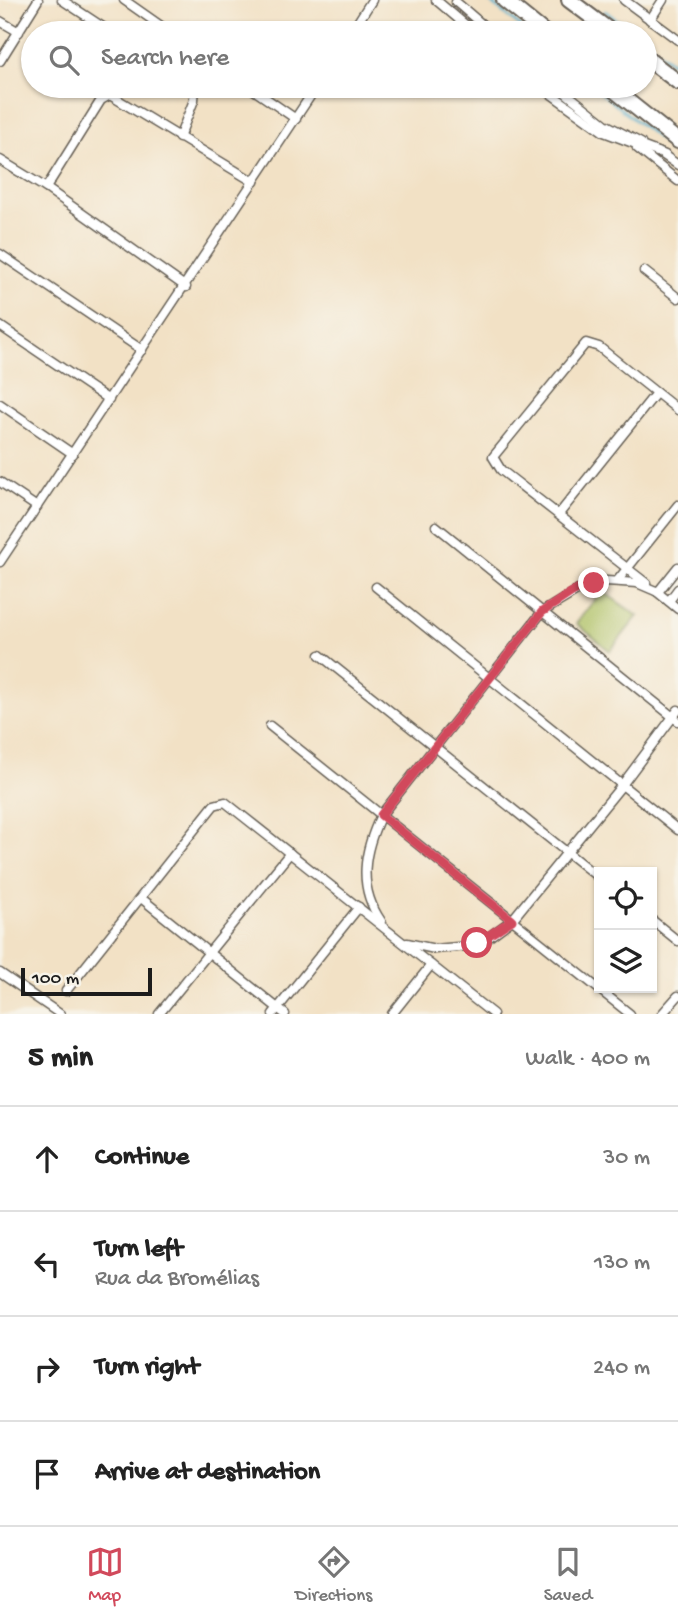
<!DOCTYPE html>
<html lang="en">
<head>
<meta charset="utf-8">
<style>
	body { margin:0; font-family:"Gochi Hand",sans-serif; background:#f2f2f2; color:#222 }
	.controls { position:absolute; right:21px; bottom:21px; display:grid; overflow:hidden; border-radius:0px; box-shadow:0 2px 5px #0004 }
	.controls button { width:63px; height:63px; display:grid; place-items:center; padding:0; border:0; border-bottom:2px solid #e0e0e0; background:#fff; color:#222; font:35px sans-serif }
	.scale { position:absolute; left:21px; bottom:18px; width:131px; box-sizing:border-box; padding-left:7px; border:4px solid #1c1c1c; border-top:0; font-size:19px; line-height:24px; white-space:nowrap; color:#1c1c1c; -webkit-text-stroke:5px #f7f3e8; paint-order:stroke }
	.stop { position:absolute; width:21px; height:21px; margin:-16px; border:5px solid #d1495b; border-radius:50%; background:#fff }
	.stop.end { background:#d1495b; border-color:#fff; box-shadow:0 2px 7px #0008 }
	.list { margin:0; padding:0; list-style:none }
	h2 { display:flex; justify-content:space-between; align-items:center; height:91px; margin:0; padding:0 28px; font-size:30px }
	h2 small { font-size:23px; font-weight:400; color:#767676 }
	.list li { display:grid; grid-template-columns:46px 1fr auto; gap:21px; align-items:center; box-sizing:border-box; height:105px; padding:0 28px; border-top:2px solid #e0e0e0 }
	.list b { display:block; font-size:26px; white-space:nowrap }
	.list p { margin:0; font-size:23px; white-space:nowrap; color:#767676 }
	.list em { font-size:23px; font-style:normal; color:#767676 }
	.icon { flex:none; width:38px; height:38px; fill:none; stroke:currentColor; stroke-width:2; stroke-linecap:round; stroke-linejoin:round }
	.map { position:relative; flex:none; width:678px; height:1014px; overflow:hidden }
	.search { position:absolute; background:#fff; box-shadow:0 2px 5px #0004; left:21px; right:21px; top:21px; height:77px; display:flex; align-items:center; gap:18px; box-sizing:border-box; padding:0 24px; border-radius:38px; color:#767676; font-size:26px }
	.sheet { height:511px; background:#fff }
	nav { display:flex; justify-content:space-around; align-items:center; box-sizing:border-box; height:98px; border-top:2px solid #e0e0e0; background:#fff; font-size:19px; color:#767676 }
	nav a { display:grid; justify-items:center; gap:4px }
	nav .on { color:#d1495b }
	.map>svg:first-child { display:block }
	.green { fill:#aec165; stroke:#656e40; stroke-width:2 }
	.lines { fill:none; stroke-linecap:round; stroke-linejoin:round }
	.stream { stroke:#50aece; stroke-width:2.5 }
	.street-casing { stroke:#676157; stroke-width:11 }
	.highway-casing { stroke:#676157; stroke-width:18 }
	.street { stroke:#fff; stroke-width:8 }
	.highway { stroke:#fff; stroke-width:14 }
	.route { stroke:#d1495b; stroke-width:9 }
</style>
</head>
<body>
<div class="map">
<svg width="678" height="1014" viewBox="0 0 678 1014">
	<rect width="100%" height="100%" fill="#f7f3e8"/>
	<filter id="ink" filterUnits="userSpaceOnUse"><feTurbulence type="fractalNoise" baseFrequency=".0143" numOctaves="2"/><feDisplacementMap in="SourceGraphic" scale="14" xChannelSelector="R" yChannelSelector="G"/><feConvolveMatrix kernelMatrix="1 2 1 2 8 2 1 2 1" color-interpolation-filters="sRGB"/></filter>
	<filter id="wash" filterUnits="userSpaceOnUse"><feTurbulence type="fractalNoise" baseFrequency=".00686" numOctaves="4" result="noise"/><feDisplacementMap in="SourceGraphic" scale="28" xChannelSelector="R" yChannelSelector="G"/><feGaussianBlur stdDeviation="1.57" result="paint"/><feColorMatrix in="noise" values="0 0 0 0 0 0 0 0 0 0 0 0 0 0 0 0 0 1.4 0 .05"/><feComposite in="paint" operator="in"/></filter>
	<g filter="url(#wash)">
		<rect width="100%" height="100%" fill="#f2e1c5"/>
		<!-- green -->
		<polygon class="green" points="602,591 638,616 610,651 576,623"/>
		<g class="lines">
			<!-- stream -->
			<g class="stream">
				<polyline points="488,0 528,33"/>
				<polyline points="605,11 634,33"/>
				<polyline points="645,42 678,67"/>
				<polyline points="592,86 678,154"/>
			</g>
		</g>
	</g>
	<g filter="url(#ink)">
		<g class="lines">
			<!-- street casing -->
			<g class="street-casing">
				<g id="street">
					<polyline points="62,0 112,33"/>
					<polyline points="124,0 171,33"/>
					<polyline points="436,0 475,33"/>
					<polyline points="624,0 678,40"/>
					<polyline points="456,2 492,33"/>
					<polyline points="650,20 663,0"/>
					<polyline points="0,21 19,32"/>
					<polyline points="351,33 372,0"/>
					<polyline points="0,61 38,0"/>
					<polyline points="248,86 296,119"/>
					<polyline points="540,86 604,132 665,155"/>
					<polyline points="557,86 605,124 641,143"/>
					<polyline points="179,138 194,100 195,86"/>
					<polyline points="637,148 678,181"/>
					<polyline points="662,154 678,165"/>
					<polyline points="0,160 46,188 186,287"/>
					<polyline points="46,188 101,100 110,95 254,182"/>
					<polyline points="0,254 142,350"/>
					<polyline points="644,271 678,298"/>
					<polyline points="0,326 109,400"/>
					<polyline points="0,404 73,454"/>
					<polyline points="0,482 37,507"/>
					<polyline points="559,514 656,393"/>
					<polyline points="436,526 678,721"/>
					<polyline points="0,562 317,86"/>
					<polyline points="618,580 678,505"/>
					<polyline points="646,583 501,470 493,457 586,343 599,347 678,410"/>
					<polyline points="376,587 678,830"/>
					<polyline points="656,591 678,609"/>
					<polyline points="658,592 678,567"/>
					<polyline points="669,601 678,589"/>
					<polyline points="320,655 599,878"/>
					<polyline points="270,726 630,1014"/>
					<polyline points="141,898 285,1014"/>
					<polyline points="652,920 678,941"/>
					<path d="M381,921C357,886 364,851 381,815L542,612L582,588L606,581L637,583L658,592"/>
					<polyline points="407,943 435,949 469,946 485,940 512,920 622,785 678,710"/>
					<polyline points="0,973 60,1014"/>
					<polyline points="66,991 214,805 225,802 493,1014"/>
					<polyline points="159,1014 290,853"/>
					<polyline points="273,1014 359,907"/>
					<polyline points="392,1014 431,965"/>
					<polyline points="662,1014 678,996"/>
				</g>
			</g>
			<!-- highway casing -->
			<g class="highway-casing">
				<g id="highway">
					<polyline points="504,0 545,33"/>
					<polyline points="569,0 613,33"/>
					<polyline points="645,57 678,82"/>
					<polyline points="609,86 678,141"/>
				</g>
			</g>
			<!-- street -->
			<use href="#street" class="street"/>
			<!-- highway -->
			<use href="#highway" class="highway"/>
		</g>
	</g>
	<g class="lines" filter="url(#ink)">
		<!-- route -->
		<polyline class="route" points="477,943 512,920 381,815 542,612 572,592 594,583"/>
	</g>
</svg>
<div class="controls">
<button><svg class="icon" aria-label="locate" viewBox="0 0 24 24"><circle cx="12" cy="12" r="6"/><path d="M12 2v4M12 18v4M2 12h4M18 12h4"/></svg></button>
<button><svg class="icon" aria-label="layers" viewBox="0 0 24 24"><path d="M12 4l9 5-9 5-9-5zM3 14l9 5 9-5"/></svg></button>
</div>
<div class="scale">100 m</div>
<div class="stop" style="left:477px;top:943px"></div>
<div class="stop end" style="left:594px;top:583px"></div>
<div class="search"><svg class="icon" aria-label="search" viewBox="0 0 24 24"><circle cx="10" cy="10" r="6"/><path d="M15 15l6 6"/></svg>Search here</div>
</div>
<section class="sheet">
<h2>5 min<small>Walk · 400 m</small></h2>
<ul class="list">
<li><svg class="icon" aria-label="ahead" viewBox="0 0 24 24"><path d="M12 20V5M6 11l6-6 6 6"/></svg><div><b>Continue</b></div><em>30 m</em></li>
<li><svg class="icon" aria-label="left" viewBox="0 0 24 24"><path d="M17 20v-9H6M10 6l-5 5 5 5"/></svg><div><b>Turn left</b><p>Rua da Bromélias</p></div><em>130 m</em></li>
<li><svg class="icon" aria-label="right" viewBox="0 0 24 24"><path d="M7 20v-9h11M14 6l5 5-5 5"/></svg><div><b>Turn right</b></div><em>240 m</em></li>
<li><svg class="icon" aria-label="arrive" viewBox="0 0 24 24"><path d="M6 21V4h12l-3 4 3 4H6"/></svg><div><b>Arrive at destination</b></div></li>
</ul>
</section>
<nav>
<a class="on"><svg class="icon" aria-label="map" viewBox="0 0 24 24"><path d="M3 6l6-2 6 2 6-2v14l-6 2-6-2-6 2zM9 4v14M15 6v14"/></svg>Map</a>
<a><svg class="icon" aria-label="directions" viewBox="0 0 24 24"><path d="M12 3l9 9-9 9-9-9zM9 14v-3h6M13 9l2 2-2 2"/></svg>Directions</a>
<a><svg class="icon" aria-label="saved" viewBox="0 0 24 24"><path d="M7 4h10v16l-5-4-5 4z"/></svg>Saved</a>
</nav>
</body>
</html>
